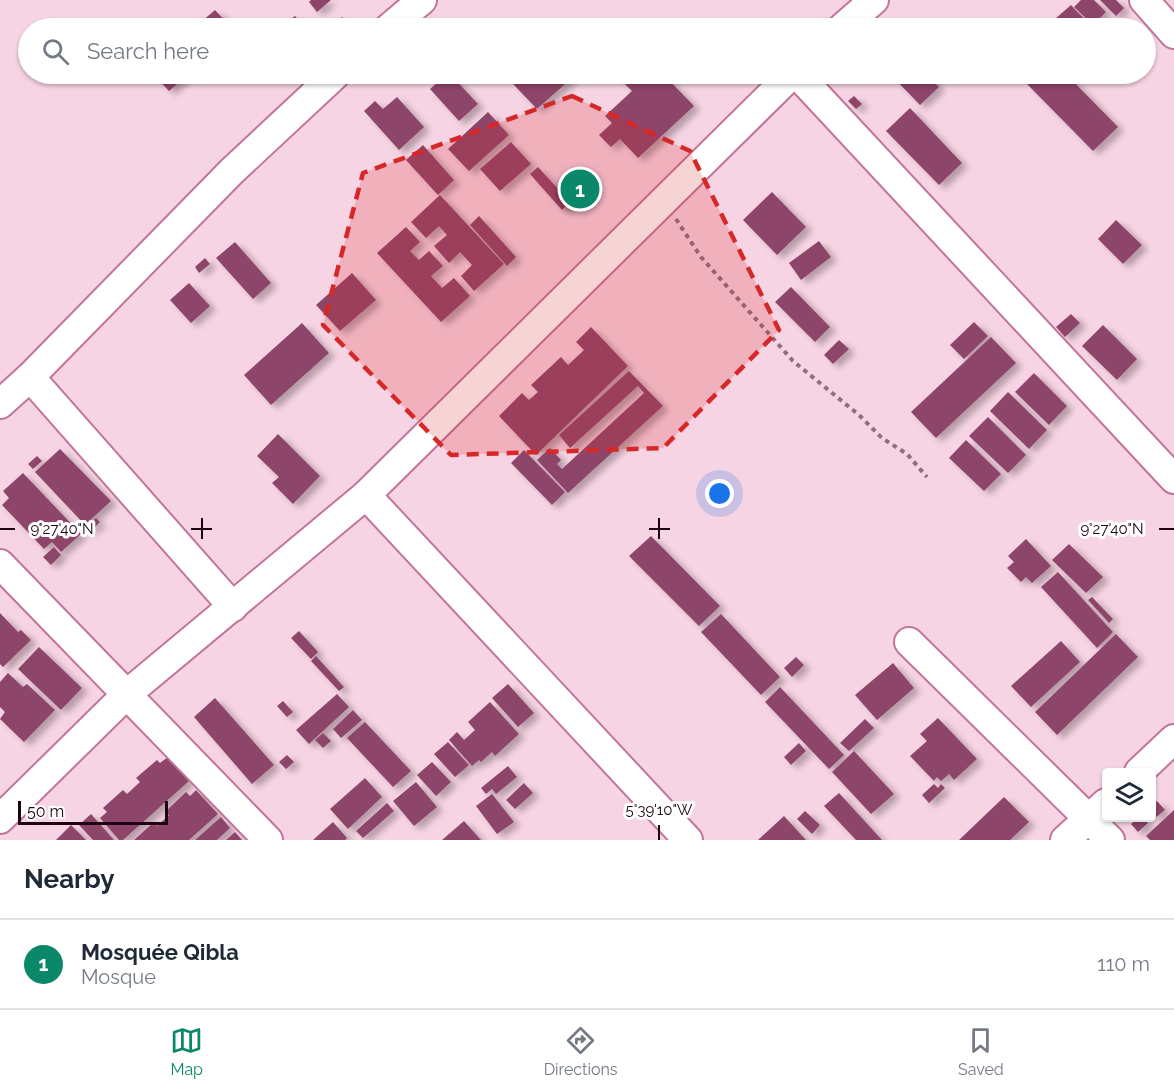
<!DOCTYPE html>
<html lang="en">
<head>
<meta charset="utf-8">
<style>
	body { margin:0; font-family:Raleway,sans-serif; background:#f2f2f3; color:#1f2937 }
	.controls { position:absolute; right:18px; bottom:18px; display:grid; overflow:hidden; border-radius:6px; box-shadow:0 2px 4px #0004 }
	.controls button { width:54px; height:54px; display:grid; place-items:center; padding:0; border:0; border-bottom:2px solid #e0e1e3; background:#fff; color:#1f2937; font:30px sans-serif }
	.scale { position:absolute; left:18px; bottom:15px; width:150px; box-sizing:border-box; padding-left:6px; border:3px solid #1d0311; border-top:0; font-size:16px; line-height:21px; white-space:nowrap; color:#1d0311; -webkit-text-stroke:4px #fff; paint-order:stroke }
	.you { position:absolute; left:720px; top:494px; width:21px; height:21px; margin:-15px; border:4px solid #fff; border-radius:50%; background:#1a73e8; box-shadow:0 0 0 9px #1a73e833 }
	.badge { display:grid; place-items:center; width:39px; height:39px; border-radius:50%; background:#0b8769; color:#fff; font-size:20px; font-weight:700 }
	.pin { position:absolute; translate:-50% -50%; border:3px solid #fff; box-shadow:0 2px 6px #0006 }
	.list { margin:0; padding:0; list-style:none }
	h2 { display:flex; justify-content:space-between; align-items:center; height:78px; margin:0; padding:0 24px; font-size:26px }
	h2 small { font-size:20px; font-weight:400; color:#747a83 }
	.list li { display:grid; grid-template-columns:39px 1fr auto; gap:18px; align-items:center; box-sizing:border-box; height:90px; padding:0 24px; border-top:2px solid #e0e1e3 }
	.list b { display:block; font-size:22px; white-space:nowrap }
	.list p { margin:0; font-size:20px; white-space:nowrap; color:#747a83 }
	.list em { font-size:20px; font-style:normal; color:#747a83 }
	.icon { flex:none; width:33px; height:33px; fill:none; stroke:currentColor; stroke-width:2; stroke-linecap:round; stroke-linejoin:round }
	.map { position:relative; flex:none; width:1174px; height:840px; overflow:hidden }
	.search { position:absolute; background:#fff; box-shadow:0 2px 4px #0004; left:18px; right:18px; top:18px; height:66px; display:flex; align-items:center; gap:15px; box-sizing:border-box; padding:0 21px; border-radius:33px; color:#747a83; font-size:22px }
	.sheet { height:168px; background:#fff }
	nav { display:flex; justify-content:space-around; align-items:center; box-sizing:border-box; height:84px; border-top:2px solid #e0e1e3; background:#fff; font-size:16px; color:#747a83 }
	nav a { display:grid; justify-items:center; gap:3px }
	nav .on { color:#0b8769 }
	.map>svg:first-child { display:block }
	.building { fill:#8e456b; filter:url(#shadow) }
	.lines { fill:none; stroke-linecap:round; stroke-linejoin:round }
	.minor-casing { stroke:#c2759b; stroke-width:32 }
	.path { stroke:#8e6f7e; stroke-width:4; stroke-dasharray:4.5 4.5; stroke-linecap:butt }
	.minor { stroke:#fff; stroke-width:28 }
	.marked { fill:#d62828; fill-opacity:0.2; stroke:#d62828; stroke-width:4.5; stroke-dasharray:12 8; stroke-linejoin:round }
	.ticks { fill:none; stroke:#1d0311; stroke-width:2 }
	.ticks-label { font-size:15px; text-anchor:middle; fill:#1d0311; stroke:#fff; stroke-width:6; stroke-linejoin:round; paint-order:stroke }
</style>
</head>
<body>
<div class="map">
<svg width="1174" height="840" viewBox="0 0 1174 840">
	<defs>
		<filter id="shadow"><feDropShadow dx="6" dy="4" stdDeviation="3" flood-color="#0004"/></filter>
	</defs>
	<rect width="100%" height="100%" fill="#f7d4e3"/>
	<!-- building -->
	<g class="building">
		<polygon points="311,0 331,0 317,12 309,2"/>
		<polygon points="1081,0 1094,0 1106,12 1093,25 1074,7"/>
		<polygon points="1100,0 1116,0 1124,8 1116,16"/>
		<polygon points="1071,5 1090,25 1087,28 1064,28 1055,19"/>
		<polygon points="215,10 232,28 194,28"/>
		<polygon points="295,16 303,25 300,28 291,28 286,23"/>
		<polygon points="342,17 353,28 329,28"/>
		<polygon points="954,19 963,28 944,28"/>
		<polygon points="153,74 189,74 169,91"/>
		<polygon points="447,74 450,74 478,104 459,121 430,89"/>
		<polygon points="525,74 570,74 573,77 537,109 513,84"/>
		<polygon points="615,74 663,74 694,106 638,158 620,139 611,147 599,135 612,123 605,116 632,91"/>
		<polygon points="893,74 938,74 932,80 939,87 920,105 891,75"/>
		<polygon points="1038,74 1066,74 1118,127 1093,151 1027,84"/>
		<polygon points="854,96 862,104 856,109 848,101"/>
		<polygon points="397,97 424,127 399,150 364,111 375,101 383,109"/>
		<polygon points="910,108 962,163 939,185 886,131"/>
		<polygon points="488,112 509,135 469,171 448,149"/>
		<polygon points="511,142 531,164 500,191 480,169"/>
		<polygon points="423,145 454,180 438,195 406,160"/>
		<polygon points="538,167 570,202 562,210 530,174"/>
		<polygon points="772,192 806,227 777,255 743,220"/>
		<polygon points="440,195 504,264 474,291 461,276 472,265 460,252 449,263 434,246 447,235 439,226 426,238 411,222"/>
		<polygon points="479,216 516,257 507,266 470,225"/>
		<polygon points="1116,220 1142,245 1123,264 1098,239"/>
		<polygon points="406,227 420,242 410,251 419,260 429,251 443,266 431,276 442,288 454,278 470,296 441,322 377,253"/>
		<polygon points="819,241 831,257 801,280 789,263"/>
		<polygon points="235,242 271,283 253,299 216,258"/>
		<polygon points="205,258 210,264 199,273 195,267"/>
		<polygon points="352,273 376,300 340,331 316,305"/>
		<polygon points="189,283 210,306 191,323 170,300"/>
		<polygon points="791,287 830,327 815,342 775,302"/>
		<polygon points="1071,314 1080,323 1065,337 1056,327"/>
		<polygon points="974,322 988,336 964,359 950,345"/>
		<polygon points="302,323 329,353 271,405 244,375"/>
		<polygon points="1103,325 1137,359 1117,380 1082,346"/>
		<polygon points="591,327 628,366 536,455 499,416 522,393 529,400 538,392 531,385 561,357 568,365 584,350 576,342"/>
		<polygon points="991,337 1016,363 936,438 911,412"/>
		<polygon points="839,340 849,349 833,364 824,355"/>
		<polygon points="629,371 663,406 568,493 537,460 550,448 561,460 557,464 562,469 644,393 638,386 570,448 559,435"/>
		<polygon points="1034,373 1067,406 1049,425 1015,392"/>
		<polygon points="1008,392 1047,430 1029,449 990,411"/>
		<polygon points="988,417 1026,455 1008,473 969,436"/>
		<polygon points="278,434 320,476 293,504 272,483 279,477 257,456"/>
		<polygon points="966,440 1001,474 984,491 949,458"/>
		<polygon points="60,449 111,501 85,525 35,472"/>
		<polygon points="524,450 565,492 552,505 511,463"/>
		<polygon points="37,456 42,461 33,469 28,464"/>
		<polygon points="23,473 81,534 61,552 52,542 44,549 2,505 9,498 3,491"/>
		<polygon points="96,518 100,522 91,531 86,527"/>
		<polygon points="651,536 720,606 699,626 629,556"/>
		<polygon points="1026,539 1051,566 1032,583 1026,577 1021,582 1007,568 1014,562 1008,556"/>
		<polygon points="1069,544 1103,577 1086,593 1052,560"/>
		<polygon points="54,547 61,555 51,565 43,557"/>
		<polygon points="1058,572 1113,632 1097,648 1041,587"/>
		<polygon points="1092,597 1113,619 1109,623 1088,600"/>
		<polygon points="0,613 18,632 21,630 31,640 3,667 0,664"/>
		<polygon points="721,614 780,677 761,695 701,632"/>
		<polygon points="299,631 318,652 311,659 291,638"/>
		<polygon points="1116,634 1138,657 1057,735 1035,712"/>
		<polygon points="1061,641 1080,662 1031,707 1011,686"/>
		<polygon points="39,647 82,688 61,710 18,669"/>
		<polygon points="316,656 344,687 339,691 311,661"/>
		<polygon points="796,657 804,665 792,677 784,668"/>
		<polygon points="893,663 914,688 877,720 855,695"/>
		<polygon points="8,673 23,687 27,684 55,710 24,742 0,719 5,712 0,707 0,682"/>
		<polygon points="508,684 534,713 518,727 492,698"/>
		<polygon points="780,687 844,755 829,769 765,702"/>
		<polygon points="337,694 349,707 309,744 296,730"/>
		<polygon points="215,698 274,765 252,784 194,717"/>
		<polygon points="283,701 293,712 287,717 277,706"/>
		<polygon points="490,702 519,734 495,756 492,752 481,762 479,760 472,766 449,740 457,732 464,740 475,730 468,722"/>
		<polygon points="353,710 362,720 341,738 333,729"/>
		<polygon points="938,718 977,759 954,780 949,774 941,781 937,777 934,781 910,756 927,741 920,734"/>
		<polygon points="865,719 874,728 849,751 840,743"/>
		<polygon points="365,722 411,771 393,787 347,738"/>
		<polygon points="323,733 331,741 323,748 315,740"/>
		<polygon points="448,742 469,765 455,777 434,754"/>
		<polygon points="799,743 806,751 791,765 784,757"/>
		<polygon points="854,751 894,794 871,814 832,772"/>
		<polygon points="287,755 294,762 286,769 279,762"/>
		<polygon points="168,757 189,781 123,840 119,840 100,818 107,812 103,808 123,790 127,794 140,782 136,778 157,760 160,763"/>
		<polygon points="432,762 451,782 436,796 417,775"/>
		<polygon points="508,766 517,777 496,794 492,789 486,794 481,788"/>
		<polygon points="365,778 382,797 348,829 330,809"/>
		<polygon points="416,782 437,807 414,826 393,801"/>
		<polygon points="524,783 533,793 515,809 506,800"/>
		<polygon points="934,784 938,788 941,784 945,788 929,803 922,795"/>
		<polygon points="196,790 218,814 189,840 134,840 154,822 157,826 169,815 165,812 186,792 190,796"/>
		<polygon points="839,793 882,840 856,840 824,806"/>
		<polygon points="492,794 514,822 497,834 476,806"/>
		<polygon points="1004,797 1029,822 1010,840 959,840"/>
		<polygon points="1157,801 1165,810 1154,819 1152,816 1152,805"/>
		<polygon points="387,803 394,811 363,838 356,831"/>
		<polygon points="1174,810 1174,840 1150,840 1146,836"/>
		<polygon points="805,811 820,825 812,834 797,819"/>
		<polygon points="91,814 114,840 93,840 79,825"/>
		<polygon points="784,816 806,840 758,840"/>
		<polygon points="221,817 230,828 217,840 195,840"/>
		<polygon points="1138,818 1143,818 1148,823 1138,832 1131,824"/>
		<polygon points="464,821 481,840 442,840"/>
		<polygon points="333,822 347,838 345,840 313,840"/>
		<polygon points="71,825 86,840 56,840"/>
		<polygon points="235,832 242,840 226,840"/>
	</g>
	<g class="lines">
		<!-- minor casing -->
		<g class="minor-casing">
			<g id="minor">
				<polyline points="1144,0 1174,34"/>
				<polyline points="389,28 422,0"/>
				<polyline points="842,28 874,0"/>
				<polyline points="797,74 1174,479"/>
				<polyline points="30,377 233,607"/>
				<polyline points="0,404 30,377 232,171 336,74"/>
				<polyline points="366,495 688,840"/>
				<polyline points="0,564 268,840"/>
				<polyline points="909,642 1110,840"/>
				<polyline points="1139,772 1174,739"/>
				<polyline points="0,819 127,694 366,495 792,74"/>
				<polyline points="1065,840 1106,803"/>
			</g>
		</g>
		<!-- path -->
		<polyline class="path" points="676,219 701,257 793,361 859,415 882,438 907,454 927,477"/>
		<!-- minor -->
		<use href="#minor" class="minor"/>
	</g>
	<!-- marked area -->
	<path class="marked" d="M572,96L690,151L779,330L663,448L451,455L323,325L363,173Z"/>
	<!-- ticks -->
	<path class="ticks" d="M202,518V539M659,518V539M0,529H15M191,529H212M649,529H670M1159,529H1174M659,825V840"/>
	<g class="ticks-label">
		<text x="62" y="534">9°27'40"N</text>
		<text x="1112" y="534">9°27'40"N</text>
		<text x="659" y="815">5°39'10"W</text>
	</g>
</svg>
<div class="controls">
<button><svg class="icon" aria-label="layers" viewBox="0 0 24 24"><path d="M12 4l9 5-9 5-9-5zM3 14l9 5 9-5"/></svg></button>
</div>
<div class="scale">50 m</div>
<div class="you"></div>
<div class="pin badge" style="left:580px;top:189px">1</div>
<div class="search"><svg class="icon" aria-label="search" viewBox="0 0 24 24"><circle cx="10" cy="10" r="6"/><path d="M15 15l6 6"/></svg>Search here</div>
</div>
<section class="sheet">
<h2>Nearby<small></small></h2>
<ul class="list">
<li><span class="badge">1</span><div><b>Mosquée Qibla</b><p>Mosque</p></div><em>110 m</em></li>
</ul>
</section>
<nav>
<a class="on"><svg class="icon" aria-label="map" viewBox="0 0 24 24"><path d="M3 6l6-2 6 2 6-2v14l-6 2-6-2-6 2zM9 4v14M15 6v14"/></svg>Map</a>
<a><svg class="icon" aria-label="directions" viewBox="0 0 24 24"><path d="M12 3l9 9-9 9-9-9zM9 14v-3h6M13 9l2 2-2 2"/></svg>Directions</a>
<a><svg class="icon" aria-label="saved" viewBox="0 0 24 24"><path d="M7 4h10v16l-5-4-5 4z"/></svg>Saved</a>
</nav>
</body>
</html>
